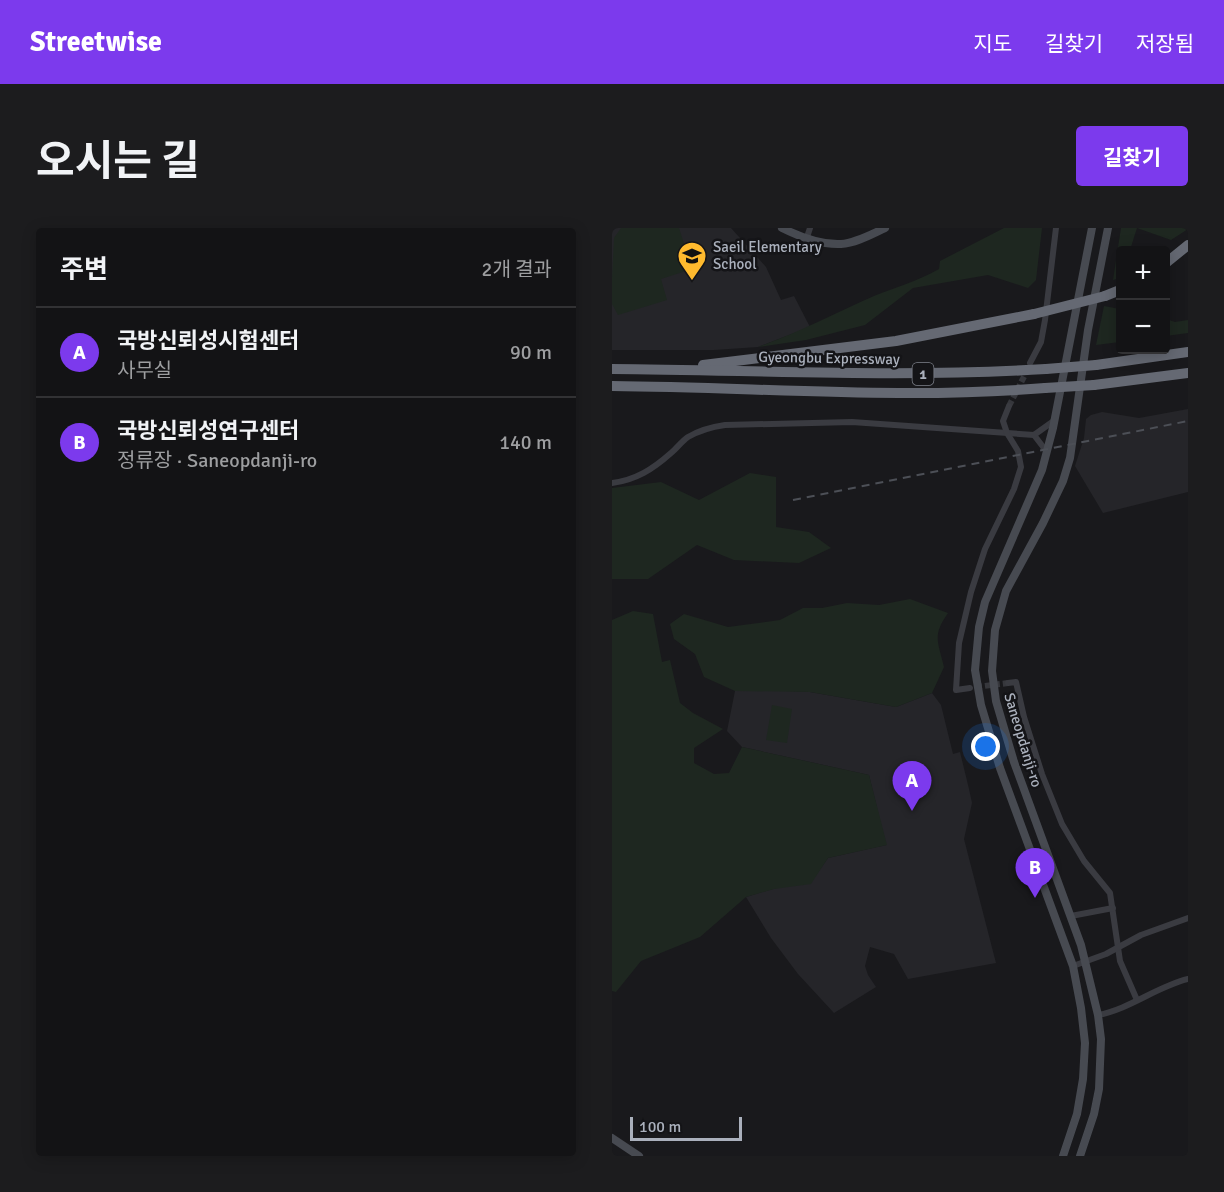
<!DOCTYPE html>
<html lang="ko">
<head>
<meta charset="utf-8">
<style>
	body { margin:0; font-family:Signika,"Noto Sans KR",sans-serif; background:#1c1c1e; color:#f1f3f6 }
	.controls { position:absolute; right:18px; top:18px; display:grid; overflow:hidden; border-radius:6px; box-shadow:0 3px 15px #0003 }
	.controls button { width:54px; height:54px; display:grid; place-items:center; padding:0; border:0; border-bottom:2px solid #323234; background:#131315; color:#f1f3f6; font:30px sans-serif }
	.scale { position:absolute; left:18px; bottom:15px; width:112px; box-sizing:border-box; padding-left:6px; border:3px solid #aab0bc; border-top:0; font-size:16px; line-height:21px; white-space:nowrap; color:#aab0bc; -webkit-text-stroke:4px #141417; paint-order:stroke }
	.you { position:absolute; left:374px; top:519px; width:21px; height:21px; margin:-15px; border:4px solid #fff; border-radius:50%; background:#1a73e8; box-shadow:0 0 0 9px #1a73e833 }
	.badge { display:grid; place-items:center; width:39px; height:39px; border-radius:50%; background:#7c3aed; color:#fff; font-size:20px; font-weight:700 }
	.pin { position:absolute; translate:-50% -50px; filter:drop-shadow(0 2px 3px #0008) }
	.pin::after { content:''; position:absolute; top:32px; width:21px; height:18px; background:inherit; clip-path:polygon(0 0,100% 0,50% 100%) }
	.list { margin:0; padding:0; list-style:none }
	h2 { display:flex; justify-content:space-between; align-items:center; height:78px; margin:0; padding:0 24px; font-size:26px }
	h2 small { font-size:20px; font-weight:400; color:#9d9ea0 }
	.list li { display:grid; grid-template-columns:39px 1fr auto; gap:18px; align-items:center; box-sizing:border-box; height:90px; padding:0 24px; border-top:2px solid #323234 }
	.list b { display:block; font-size:22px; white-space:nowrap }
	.list p { margin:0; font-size:20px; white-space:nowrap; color:#9d9ea0 }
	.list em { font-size:20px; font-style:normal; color:#9d9ea0 }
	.map { position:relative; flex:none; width:576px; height:928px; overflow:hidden; border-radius:6px }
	header { display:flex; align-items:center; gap:36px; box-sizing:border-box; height:84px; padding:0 30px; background:#7c3aed; color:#fff }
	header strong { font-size:28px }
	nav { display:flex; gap:33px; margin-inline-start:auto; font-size:21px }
	.intro { display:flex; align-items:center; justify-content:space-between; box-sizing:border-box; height:144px; padding:0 36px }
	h1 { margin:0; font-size:42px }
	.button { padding:15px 27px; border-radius:6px; background:#7c3aed; color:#fff; font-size:21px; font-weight:700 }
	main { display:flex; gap:36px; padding:0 36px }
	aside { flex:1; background:#131315; border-radius:6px; box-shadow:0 3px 15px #0003 }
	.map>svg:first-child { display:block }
	.built { fill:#252529 }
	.green { fill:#1e2720 }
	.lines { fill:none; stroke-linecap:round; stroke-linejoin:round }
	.street-tunnel { stroke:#36373c; stroke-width:6; stroke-dasharray:6 3; stroke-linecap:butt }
	.street { stroke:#3a3b41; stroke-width:6 }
	.secondary { stroke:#474a51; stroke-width:8 }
	.highway { stroke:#656973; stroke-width:10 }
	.rail { stroke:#4c4f56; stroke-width:2; stroke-dasharray:8 6; stroke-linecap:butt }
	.highway-bridge { stroke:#656973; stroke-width:10 }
	.labels { text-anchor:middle; stroke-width:5; stroke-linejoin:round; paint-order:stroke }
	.shield { fill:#141417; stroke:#7d818a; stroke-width:1.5 }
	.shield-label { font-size:14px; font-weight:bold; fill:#aab0bc }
	.poi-label { font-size:15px; fill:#aab0bc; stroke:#141417; text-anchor:start }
	.street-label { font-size:15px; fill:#aab0bc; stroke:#141417 }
</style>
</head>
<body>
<header>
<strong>Streetwise</strong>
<nav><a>지도</a><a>길찾기</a><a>저장됨</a></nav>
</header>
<div class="intro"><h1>오시는 길</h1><a class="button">길찾기</a></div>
<main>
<aside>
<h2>주변<small>2개 결과</small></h2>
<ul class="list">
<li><span class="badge">A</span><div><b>국방신뢰성시험센터</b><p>사무실</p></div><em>90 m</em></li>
<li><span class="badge">B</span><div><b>국방신뢰성연구센터</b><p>정류장 · Saneopdanji-ro</p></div><em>140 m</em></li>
</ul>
</aside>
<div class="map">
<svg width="576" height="928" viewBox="0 0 576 928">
	<rect width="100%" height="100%" fill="#19191c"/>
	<!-- built -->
	<g class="built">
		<polygon points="0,0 119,0 154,39 169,72 182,68 198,99 146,119 102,122 0,122"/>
		<polygon points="576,181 576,264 491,285 463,238 472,210 474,191 479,187 490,184 527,190"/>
		<polygon points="155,462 198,464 284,479 320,465 329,477 341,526 348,524 357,561 360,575 352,611 384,735 296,751 282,726 258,719 253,738 256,747 264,759 222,785 186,746 159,710 134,669 203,648 216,630 274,617 257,547 130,519 115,503 123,463"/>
	</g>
	<!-- green -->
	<g class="green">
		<polygon points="9,0 67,0 80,41 49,51 55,72 6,87 0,76 0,50 2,10"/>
		<path d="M392,0H430L424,52L416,60L376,47L301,60L253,97L194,112L146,119C186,105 223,85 262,68C284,59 306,53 327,41L328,33Z"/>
		<polygon points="509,0 576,0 576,1 559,12 525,0 518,22 508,22 508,50 501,52"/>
		<polygon points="492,78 508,81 508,114 484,117"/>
		<polygon points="554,91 563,94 576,92 576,105 554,108"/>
		<polygon points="138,245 164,249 164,299 197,304 219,320 187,335 122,332 85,317 36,351 0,351 0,260 49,254 87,272"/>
		<path d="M298,371L336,385C320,408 326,413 332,439L320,465L284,479L198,464L123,463L92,449L83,426L62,411L58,396L72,386L116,399L168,392L191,380H210L235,375L267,377Z"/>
		<polygon points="21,383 41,386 50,434 58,432 68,475 81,485 111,501 82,520 82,535 102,546 117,545 130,519 257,547 275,617 216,630 199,656 162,661 134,669 88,709 29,733 4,764 0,763 0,392"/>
		<polygon points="160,477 180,481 175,515 154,512"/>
	</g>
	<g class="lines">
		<!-- street-tunnel -->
		<g class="street-tunnel">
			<polyline points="397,178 416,141"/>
			<polyline points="364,459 396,455"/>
		</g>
		<!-- street -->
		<g class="street">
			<polyline points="195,9 198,0"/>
			<polyline points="418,135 429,114 433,92 444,0"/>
			<polyline points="422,207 435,224"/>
			<path d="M0,255C24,252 41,241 59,225C65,220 70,213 76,209C88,202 99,199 113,197L240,194L422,207L443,192"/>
			<polyline points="396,455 404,454 412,489 430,546 450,596 472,633 498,665 508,733 525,772"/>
			<polyline points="358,460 344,462 347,415 359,364 373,321 402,261 409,239 406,223 395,205 391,193 397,178"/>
			<polyline points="459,688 501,680"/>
			<polyline points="461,738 494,726 529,707 576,690"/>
			<path d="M486,787C518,781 544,759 576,751"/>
		</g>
		<!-- secondary -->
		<g class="secondary">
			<path d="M170,0C186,8 210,17 229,16C244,15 260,6 273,0"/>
			<polyline points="0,910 27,928"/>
			<polyline points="451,928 465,886 471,851 473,815 469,780 461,738 388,540 369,477 363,442 367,399 373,374 430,242 441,200 480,0"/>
			<polyline points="468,928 482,886 487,861 489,811 486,787 469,717 402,534 384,473 380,443 383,402 394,363 431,295 451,253 458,230 476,102 496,0"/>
		</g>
		<!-- highway -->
		<g class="highway">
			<polyline points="554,35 576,17"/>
			<polyline points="493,68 508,62"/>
			<polyline points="91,137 284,113 422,86"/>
			<polyline points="484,137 576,124"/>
			<path d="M0,141C145,142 289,150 434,141"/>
			<polyline points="482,157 576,145"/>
			<path d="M0,158C144,159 289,172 433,160"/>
		</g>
		<!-- rail -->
		<polyline class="rail" points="181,272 576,193"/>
		<!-- highway-bridge -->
		<g class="highway-bridge">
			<polyline points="422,86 493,68"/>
			<polyline points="434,141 484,137"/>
			<polyline points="433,160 482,157"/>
		</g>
	</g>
	<!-- icons -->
	<defs>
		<g id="school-pin" transform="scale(1.5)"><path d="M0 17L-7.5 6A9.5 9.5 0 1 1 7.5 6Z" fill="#ffba2e" stroke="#141417"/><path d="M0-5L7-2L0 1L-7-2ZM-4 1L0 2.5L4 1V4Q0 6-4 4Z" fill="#111"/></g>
	</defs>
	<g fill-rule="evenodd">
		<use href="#school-pin" x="80" y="28"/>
	</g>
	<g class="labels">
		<!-- shield labels -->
		<rect class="shield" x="300.5" y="135" width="21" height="22" rx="4.5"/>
		<g class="shield-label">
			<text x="311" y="151">1</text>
		</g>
		<!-- poi labels -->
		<g class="poi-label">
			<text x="101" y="24">Saeil Elementary<tspan x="101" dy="17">School</tspan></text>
		</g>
		<!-- street labels -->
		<g class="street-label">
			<text transform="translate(217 130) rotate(1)" y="5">Gyeongbu Expressway</text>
			<text transform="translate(411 512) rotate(73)" y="5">Saneopdanji-ro</text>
		</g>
	</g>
</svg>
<div class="controls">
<button>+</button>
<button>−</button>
</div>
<div class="scale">100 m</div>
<div class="you"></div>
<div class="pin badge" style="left:300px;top:583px">A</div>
<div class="pin badge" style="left:423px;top:670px">B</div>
</div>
</main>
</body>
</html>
